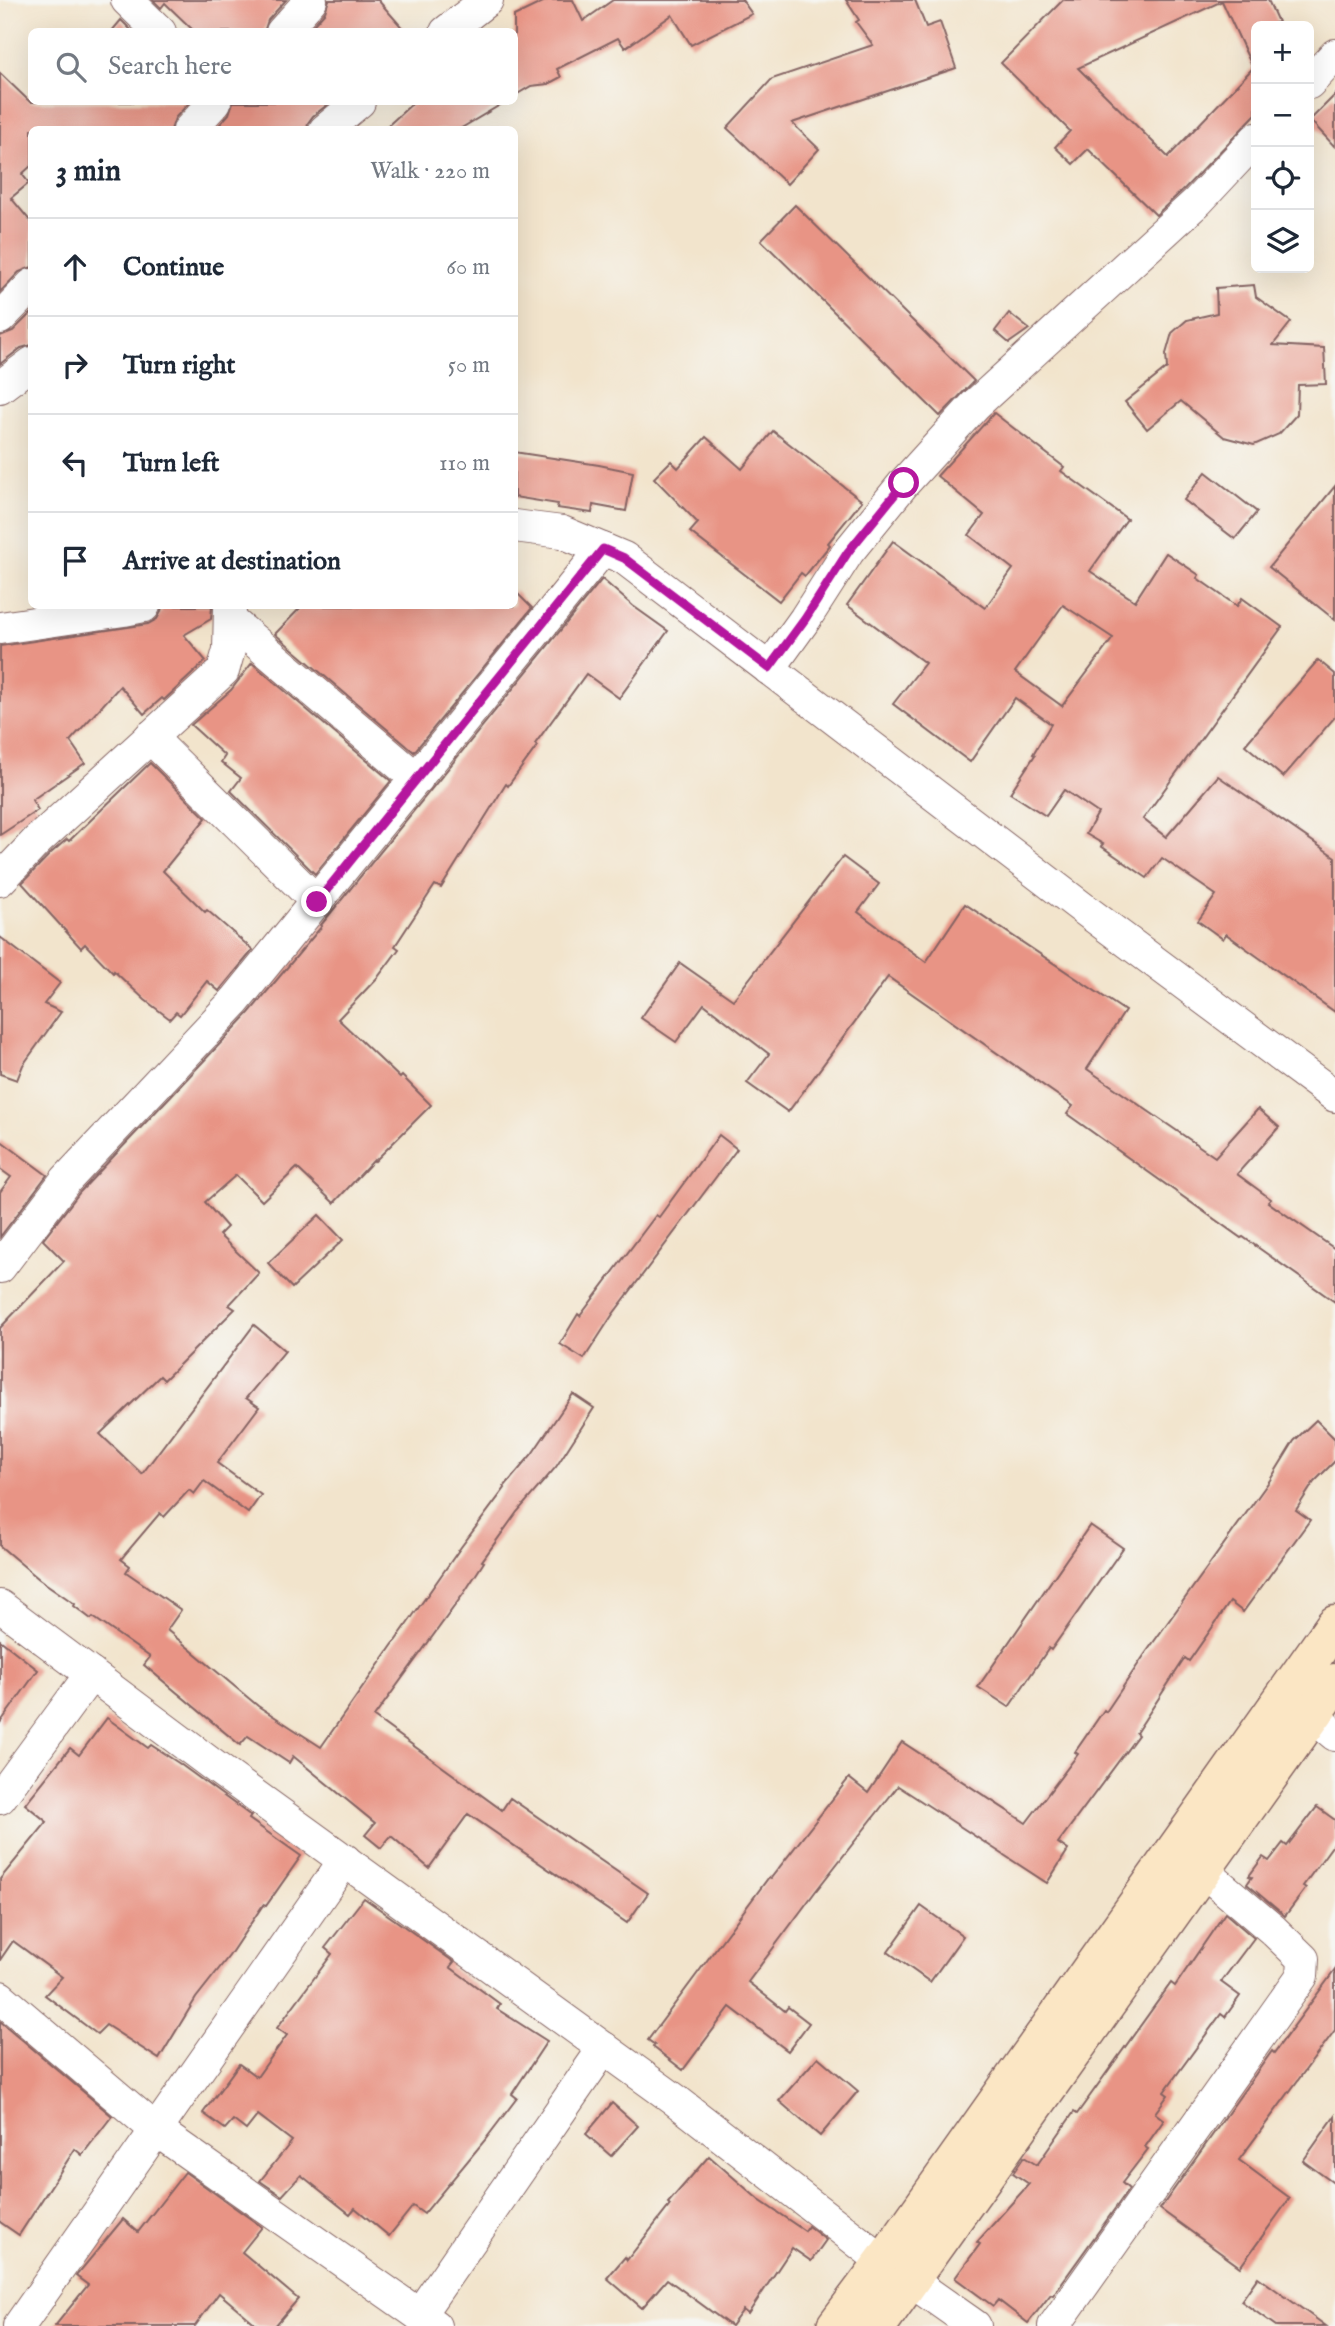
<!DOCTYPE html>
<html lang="en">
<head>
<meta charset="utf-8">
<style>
	body { margin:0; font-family:"IM FELL English",serif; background:#f6f6f7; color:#1f2937 }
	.controls { position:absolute; right:21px; top:21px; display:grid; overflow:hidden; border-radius:10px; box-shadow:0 7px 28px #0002 }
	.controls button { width:63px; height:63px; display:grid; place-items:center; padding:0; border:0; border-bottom:2px solid #e0e1e3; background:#fff; color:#1f2937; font:35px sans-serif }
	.stop { position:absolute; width:21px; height:21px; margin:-16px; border:5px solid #b5179e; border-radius:50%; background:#fff }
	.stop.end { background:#b5179e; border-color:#fff; box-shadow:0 2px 7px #0008 }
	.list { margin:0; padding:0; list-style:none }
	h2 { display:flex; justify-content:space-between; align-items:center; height:91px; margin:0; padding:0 28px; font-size:30px }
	h2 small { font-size:23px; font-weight:400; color:#747a83 }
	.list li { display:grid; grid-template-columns:46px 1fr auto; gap:21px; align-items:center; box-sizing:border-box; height:98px; padding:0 28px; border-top:2px solid #e0e1e3 }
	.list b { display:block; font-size:26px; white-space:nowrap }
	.list em { font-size:23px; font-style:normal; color:#747a83 }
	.icon { flex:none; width:38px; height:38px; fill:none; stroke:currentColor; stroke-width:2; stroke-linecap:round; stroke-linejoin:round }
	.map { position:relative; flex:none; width:1335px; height:2326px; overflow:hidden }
	.search { position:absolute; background:#fff; box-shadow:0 7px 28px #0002; left:28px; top:28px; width:490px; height:77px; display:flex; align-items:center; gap:18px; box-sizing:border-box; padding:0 24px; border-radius:10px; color:#747a83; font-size:26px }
	.panel { position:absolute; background:#fff; box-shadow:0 7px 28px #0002; left:28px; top:126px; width:490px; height:483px; border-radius:10px }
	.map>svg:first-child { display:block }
	.building { fill:#e89485; fill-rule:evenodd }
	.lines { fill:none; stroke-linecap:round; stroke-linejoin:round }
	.street-casing { stroke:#856463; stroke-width:34 }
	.secondary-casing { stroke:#856463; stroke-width:41 }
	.street { stroke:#fff; stroke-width:32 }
	.secondary { stroke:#fbe6c4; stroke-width:38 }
	.route { stroke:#b5179e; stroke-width:9 }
</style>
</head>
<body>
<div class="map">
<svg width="1335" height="2326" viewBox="0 0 1335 2326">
	<rect width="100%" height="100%" fill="#f6f6f2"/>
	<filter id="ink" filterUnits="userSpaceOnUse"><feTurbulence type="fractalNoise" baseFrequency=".0143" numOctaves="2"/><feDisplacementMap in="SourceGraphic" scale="14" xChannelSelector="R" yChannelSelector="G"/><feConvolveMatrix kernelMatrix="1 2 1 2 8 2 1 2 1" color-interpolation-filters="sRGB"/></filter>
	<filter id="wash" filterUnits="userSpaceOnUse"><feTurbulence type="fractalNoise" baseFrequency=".00686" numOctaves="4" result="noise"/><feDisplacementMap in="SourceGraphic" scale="28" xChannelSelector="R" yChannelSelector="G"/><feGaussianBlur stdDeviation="1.57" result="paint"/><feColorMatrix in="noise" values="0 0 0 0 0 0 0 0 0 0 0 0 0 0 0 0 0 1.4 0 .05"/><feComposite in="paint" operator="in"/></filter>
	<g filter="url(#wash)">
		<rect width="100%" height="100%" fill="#f2e4cc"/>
		<g id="blocks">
			<!-- building -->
			<g class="building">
				<polygon points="153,0 286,0 268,20 264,32 195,32 165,3 161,8"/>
				<polygon points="329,0 378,0 406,32 307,32 325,12"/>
				<polygon points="547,0 573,0 583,21 613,0 742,0 752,14 691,45 672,15 625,48 618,38 557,69 561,77 548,84 531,86 514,96 514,16"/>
				<polygon points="846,0 915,0 926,27 940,22 956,68 792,123 819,149 787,184 727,128 772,79 873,45 856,22 859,20"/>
				<path d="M1063,0H1268L1278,22L1268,26H1256V114L1185,188L1156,215L1088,149L1073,164L1055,147L1070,131L1001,63ZM1222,1L1253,68L1168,157L1078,68Z"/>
				<polygon points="121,20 133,32 111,32"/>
				<polygon points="0,73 30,102 190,102 175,118 171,130 32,130 32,165 22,174 29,183 11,198 32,223 32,267 19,272 0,292"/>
				<polygon points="1335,95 1335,147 1310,120"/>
				<polygon points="233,102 331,102 313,116 308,123 307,130 215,130 229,114"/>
				<polygon points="414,102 505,102 458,130 383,130"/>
				<polygon points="795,205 974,381 940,416 761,240"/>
				<polygon points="1254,285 1256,297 1291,322 1273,345 1324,348 1326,384 1298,385 1297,414 1279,434 1254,445 1224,437 1181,401 1147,429 1125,402 1167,368 1166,354 1172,333 1187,320 1217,313 1216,288"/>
				<polygon points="32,312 32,345 21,348 0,364 0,336 13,331"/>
				<polygon points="1009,313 1029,329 1009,343 995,331"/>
				<path d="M994,413L1064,467L1061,471L1127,519L1090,571L1135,601L1166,553L1199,575L1197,578L1237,606L1242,598L1282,627L1143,819L1166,837L1218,776L1335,857V1012L1226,934L1223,939L1198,921L1216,895L1162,858L1147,878L1101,846L1103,844L1086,834L1098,813L1064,790L1046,816L1010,793L1035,755L1033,754L1051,724L1015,698L970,762L893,704L925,663L847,605L893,541L985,608L1013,569L969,535L984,515L937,476ZM1063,605L1113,638L1062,706L1015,672Z"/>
				<polygon points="773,431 862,501 828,543 830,545 805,576 801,573 779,601 690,532 698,523 654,478 671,461 678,468 706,437 742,469"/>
				<polygon points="514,452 599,465 633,472 626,511 593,505 592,513 557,508 558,504 514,497"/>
				<polygon points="1206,472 1257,512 1235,539 1184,500"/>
				<polygon points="1335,486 1335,620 1269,567"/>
				<polygon points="602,579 633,606 668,631 619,698 586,674 535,744 537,746 508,786 506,784 441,888 435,885 395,946 399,949 378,977 338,1019 400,1078 402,1076 431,1105 375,1161 374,1160 334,1203 297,1168 262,1201 236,1175 205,1202 227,1227 219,1235 259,1273 229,1305 235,1309 164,1380 160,1376 100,1434 142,1474 254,1325 285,1351 246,1398 259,1407 217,1463 261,1495 248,1513 204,1481 194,1494 189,1490 164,1517 160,1513 121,1559 130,1566 126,1572 181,1610 167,1630 258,1706 321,1747 461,1547 505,1488 504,1487 532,1454 573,1394 594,1408 556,1467 517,1512 482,1561 484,1562 464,1593 374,1717 502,1810 510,1798 648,1893 627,1923 468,1814 429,1868 391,1836 381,1848 365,1835 375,1823 293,1756 289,1763 248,1736 240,1745 144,1665 150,1657 93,1617 91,1619 74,1606 75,1604 39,1579 0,1546 0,1328 64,1261 43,1240 80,1192 249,1013 322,926 321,925"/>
				<polygon points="514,590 532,608 414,752 275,634 302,606 514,606"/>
				<polygon points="162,606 212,606 211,619 184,635 206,661 164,700 162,698 144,714 120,686 70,741 85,763 32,800 38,810 0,835 0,646 148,624 157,619 161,612"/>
				<polygon points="1318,660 1335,674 1335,717 1283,777 1245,745"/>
				<polygon points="252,663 391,781 315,874 231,791 241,778 221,762 225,756 191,725 231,690"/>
				<polygon points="150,763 206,818 163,871 205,912 207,910 253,950 219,991 207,981 180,1015 176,1012 170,1019 145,1000 114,971 113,973 85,944 81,948 22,883 51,853 67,839 69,841"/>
				<polygon points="843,857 879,884 858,912 926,962 965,904 1125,1011 1087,1069 1215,1157 1258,1109 1279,1127 1237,1174 1271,1199 1268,1202 1335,1249 1335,1302 1243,1237 1241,1238 1067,1114 1073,1106 888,977 788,1112 747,1083 769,1054 704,1004 676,1042 641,1018 680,963 733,1000"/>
				<polygon points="0,937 60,983 44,1004 61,1012 23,1065 17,1080 0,1074"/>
				<polygon points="719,1135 737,1149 613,1314 584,1359 560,1344 578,1314 580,1316 656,1215 659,1217"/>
				<polygon points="0,1140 47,1175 0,1237 0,1192 11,1177 0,1169"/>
				<polygon points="319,1215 343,1240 292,1288 268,1263"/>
				<polygon points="1316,1420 1335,1439 1335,1461 1314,1482 1296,1510 1310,1520 1243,1612 1230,1602 1189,1661 1185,1658 1136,1733 1138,1735 1058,1843 1068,1850 1047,1883 898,1786 815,1892 748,1982 785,2011 788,2007 809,2023 788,2051 730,2007 683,2070 653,2047 655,2045 648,2040 769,1877 771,1878 849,1778 868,1793 902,1742 1026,1823 1078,1754 1075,1752 1104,1710 1106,1712 1145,1654 1270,1480 1294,1441"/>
				<polygon points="1090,1525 1123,1548 1051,1650 1049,1648 1009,1707 978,1687"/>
				<polygon points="0,1640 38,1670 0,1723"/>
				<polygon points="107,1718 148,1748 151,1745 180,1764 251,1816 249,1819 301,1856 266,1906 263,1905 229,1956 196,1998 159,2059 106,2025 97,2034 45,1995 62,1977 13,1941 0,1960 0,1879 47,1822 25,1804 70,1748 79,1755"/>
				<polygon points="1317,1807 1335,1820 1335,1842 1303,1886 1306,1888 1285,1916 1247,1884 1252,1877 1249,1876 1263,1857 1269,1861 1283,1843 1287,1846"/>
				<polygon points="364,1898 454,1962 450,1967 500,2004 497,2009 547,2041 512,2094 517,2098 485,2140 424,2214 413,2206 389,2236 355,2208 350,2214 301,2175 282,2196 260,2181 292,2141 258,2115 246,2130 233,2120 225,2129 203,2113 239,2064 257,2077 287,2035 277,2028 332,1954 325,1948"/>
				<polygon points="921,1906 963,1936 930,1982 888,1952"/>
				<polygon points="1225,1913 1254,1938 1221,1982 1240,1996 1225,2017 1221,2014 1164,2092 1168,2095 1155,2113 1164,2120 1145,2147 1148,2149 1122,2183 1129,2189 1053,2295 1051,2294 1028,2323 998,2300 993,2306 955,2278 980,2244 977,2242 1029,2184 1013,2173 1024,2157 1037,2165 1074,2112 1077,2114 1171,1983 1175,1986"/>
				<polygon points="1335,1970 1335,2030 1239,2160 1290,2198 1240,2267 1160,2209 1272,2051 1274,2053"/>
				<polygon points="0,2021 112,2116 82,2155 75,2149 19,2235 0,2222"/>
				<polygon points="818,2057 858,2091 820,2136 779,2101"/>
				<polygon points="612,2103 638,2126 611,2156 586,2134"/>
				<polygon points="1335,2116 1335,2184 1303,2161"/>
				<polygon points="709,2156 759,2200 805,2231 808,2226 826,2240 811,2261 792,2248 748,2314 743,2310 731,2326 667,2279 642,2308 607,2278 625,2257 627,2260 670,2205 668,2203"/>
				<polygon points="185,2172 262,2227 242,2252 298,2299 275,2326 258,2326 219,2293 195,2326 55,2326 88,2285 76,2276 123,2219 138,2232"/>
				<polygon points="1258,2277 1326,2326 1276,2326 1241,2301"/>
			</g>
		</g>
	</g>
	<g filter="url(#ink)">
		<use href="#blocks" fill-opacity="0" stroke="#856463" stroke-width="2"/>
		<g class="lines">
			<!-- street casing -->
			<g class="street-casing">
				<g id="street">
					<polyline points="127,0 160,32"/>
					<polyline points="282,32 311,0"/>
					<polyline points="446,32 487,0"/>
					<polyline points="1309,83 1335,55"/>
					<polyline points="189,130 215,102"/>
					<polyline points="325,130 359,102"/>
					<polyline points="0,318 32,285"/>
					<polyline points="0,387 32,363"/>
					<polyline points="514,526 562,532 624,558 1089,913 1335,1096"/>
					<polyline points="230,620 417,779"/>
					<polyline points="0,628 124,610 144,606"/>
					<polyline points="769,669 805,619 848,552 904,483 975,405 1198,201 1256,139"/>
					<polyline points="150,737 317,902"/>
					<polyline points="0,880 38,840 223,671 229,650 230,606"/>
					<polyline points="0,1267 66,1180 235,1001 603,549"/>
					<polyline points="0,1606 214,1766 674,2099 884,2262 975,2326"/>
					<polyline points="1312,1716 1335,1735"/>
					<polyline points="0,1798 91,1674"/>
					<polyline points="0,1997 156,2130 435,2326"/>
					<polyline points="419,2315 604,2048"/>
					<polyline points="19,2326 345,1860"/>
					<polyline points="1054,2326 1302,1976 1303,1959 1273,1930 1201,1869"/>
				</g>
			</g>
			<!-- secondary casing -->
			<g class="secondary-casing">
				<g id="secondary">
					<polyline points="836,2326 884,2262 1335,1625"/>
					<polyline points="877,2326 1335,1683"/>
				</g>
			</g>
			<!-- street -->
			<use href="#street" class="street"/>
			<!-- secondary -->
			<use href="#secondary" class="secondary"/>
		</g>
	</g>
	<g class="lines" filter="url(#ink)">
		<!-- route -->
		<polyline class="route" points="317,902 603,549 624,558 769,668 805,619 848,552 904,483"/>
	</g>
</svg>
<div class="controls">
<button>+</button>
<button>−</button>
<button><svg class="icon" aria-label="locate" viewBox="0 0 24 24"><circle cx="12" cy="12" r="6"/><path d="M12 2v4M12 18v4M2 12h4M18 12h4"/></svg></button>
<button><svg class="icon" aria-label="layers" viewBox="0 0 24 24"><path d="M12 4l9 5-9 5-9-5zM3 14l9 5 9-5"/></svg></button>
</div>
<div class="stop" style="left:904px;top:483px"></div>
<div class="stop end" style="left:317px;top:902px"></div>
<div class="search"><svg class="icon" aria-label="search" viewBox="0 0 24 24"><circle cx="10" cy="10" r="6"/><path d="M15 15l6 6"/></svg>Search here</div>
<section class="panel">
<h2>3 min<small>Walk · 220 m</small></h2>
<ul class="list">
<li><svg class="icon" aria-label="ahead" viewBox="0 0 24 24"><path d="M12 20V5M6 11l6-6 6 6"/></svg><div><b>Continue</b></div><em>60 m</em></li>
<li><svg class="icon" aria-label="right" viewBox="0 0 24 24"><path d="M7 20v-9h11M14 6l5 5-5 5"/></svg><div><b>Turn right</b></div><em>50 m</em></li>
<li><svg class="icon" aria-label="left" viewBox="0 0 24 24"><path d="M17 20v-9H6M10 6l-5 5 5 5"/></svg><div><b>Turn left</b></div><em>110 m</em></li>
<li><svg class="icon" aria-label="arrive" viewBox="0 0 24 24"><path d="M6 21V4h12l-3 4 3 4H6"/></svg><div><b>Arrive at destination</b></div></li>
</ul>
</section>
</div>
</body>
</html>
